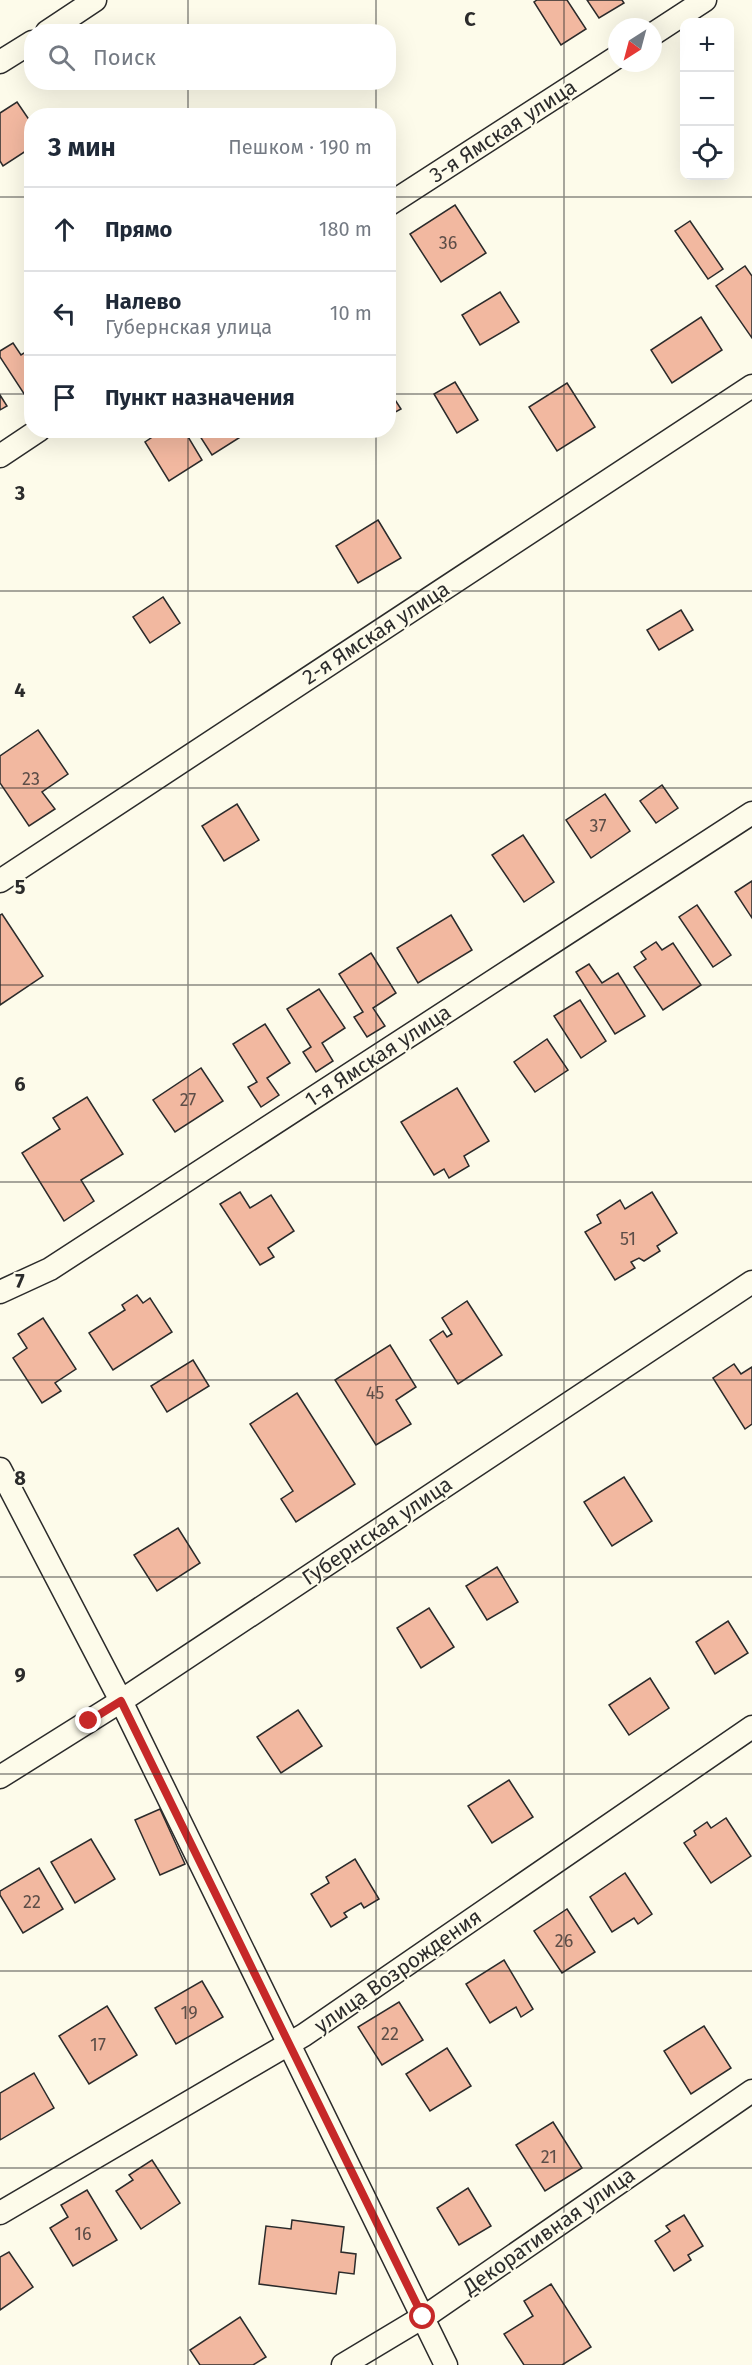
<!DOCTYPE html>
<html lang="ru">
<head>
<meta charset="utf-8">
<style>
	body { margin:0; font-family:"Fira Sans",sans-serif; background:#f6f6f7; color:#1f2937 }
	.controls { position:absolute; right:18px; top:18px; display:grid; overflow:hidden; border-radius:12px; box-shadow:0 6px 24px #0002 }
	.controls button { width:54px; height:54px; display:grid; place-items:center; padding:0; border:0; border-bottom:2px solid #e0e1e3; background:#fff; color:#1f2937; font:30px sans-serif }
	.compass { position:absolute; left:608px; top:18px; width:54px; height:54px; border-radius:50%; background:#fff; box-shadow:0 6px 24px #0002; rotate:216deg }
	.stop { position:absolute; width:18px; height:18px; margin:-14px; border:4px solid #c62828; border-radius:50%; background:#fff }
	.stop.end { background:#c62828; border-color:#fff; box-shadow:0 2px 6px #0008 }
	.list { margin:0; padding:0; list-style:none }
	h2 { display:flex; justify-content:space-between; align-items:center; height:78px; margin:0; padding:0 24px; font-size:26px }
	h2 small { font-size:20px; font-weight:400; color:#747a83 }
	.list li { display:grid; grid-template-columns:39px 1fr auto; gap:18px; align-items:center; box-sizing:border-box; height:84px; padding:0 24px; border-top:2px solid #e0e1e3 }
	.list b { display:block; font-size:22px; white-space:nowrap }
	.list p { margin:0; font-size:20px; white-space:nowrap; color:#747a83 }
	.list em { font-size:20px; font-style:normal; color:#747a83 }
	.icon { flex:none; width:33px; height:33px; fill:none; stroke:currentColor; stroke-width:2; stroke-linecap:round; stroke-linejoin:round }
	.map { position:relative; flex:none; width:752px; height:2365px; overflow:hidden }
	.search { position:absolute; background:#fff; box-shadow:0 6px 24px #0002; left:24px; top:24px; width:372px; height:66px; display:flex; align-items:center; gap:15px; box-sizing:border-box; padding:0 21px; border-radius:24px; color:#747a83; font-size:22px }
	.panel { position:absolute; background:#fff; box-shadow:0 6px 24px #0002; left:24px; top:108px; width:372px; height:330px; border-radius:24px }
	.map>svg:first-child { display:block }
	.building { fill:#f2b8a0; stroke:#2b2b2b; stroke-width:1.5 }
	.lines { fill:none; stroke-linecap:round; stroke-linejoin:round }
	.minor-casing { stroke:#2b2b2b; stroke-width:25 }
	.minor { stroke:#fdfbea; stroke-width:22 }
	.route { stroke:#c62828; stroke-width:8 }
	.grid { fill:none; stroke:#2b2b2b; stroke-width:1.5; stroke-opacity:0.55 }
	.labels { text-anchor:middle; stroke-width:4.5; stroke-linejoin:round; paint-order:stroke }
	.number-label { font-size:18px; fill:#5d4e48 }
	.street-label { font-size:21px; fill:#2b2b2b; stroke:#fdfbea }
	.grid-label { font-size:20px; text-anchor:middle; font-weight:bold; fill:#2b2b2b; stroke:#fdfbea; stroke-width:4.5; stroke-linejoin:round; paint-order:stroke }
</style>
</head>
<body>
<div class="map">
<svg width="752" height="2365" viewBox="0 0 752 2365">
	<rect width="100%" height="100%" fill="#fdfbea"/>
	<!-- building -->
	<g class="building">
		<polygon points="537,0 567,0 586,29 561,45 534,2"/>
		<polygon points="587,0 622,0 624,3 599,18"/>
		<polygon points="17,102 32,124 32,147 3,166 0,161 0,113"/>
		<polygon points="455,205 486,253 441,282 410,234"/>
		<polygon points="690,221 723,269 708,279 675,231"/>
		<polygon points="745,266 752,276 752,338 716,286"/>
		<polygon points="500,292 519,322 480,345 462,315"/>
		<polygon points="701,317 722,350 672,383 651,350"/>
		<polygon points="13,343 21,355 32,348 32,406 0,357 0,351"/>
		<polygon points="455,382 478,420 457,433 434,394"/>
		<polygon points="567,383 595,427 557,451 529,407"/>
		<polygon points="388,389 401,409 388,416"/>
		<polygon points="0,395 7,406 0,410"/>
		<polygon points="163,430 184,430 202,460 169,481 145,442"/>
		<polygon points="196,430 238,430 242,436 212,455"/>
		<polygon points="378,520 401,558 358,583 336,546"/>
		<polygon points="163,597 180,623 150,643 133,617"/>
		<polygon points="681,610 693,630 659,650 647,630"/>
		<polygon points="38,730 68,774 42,792 55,809 29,826 0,783 0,756"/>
		<polygon points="662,785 678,808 656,823 640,801"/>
		<polygon points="605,794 630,831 591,858 566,820"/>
		<polygon points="237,804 259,840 224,861 202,826"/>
		<polygon points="523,835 554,882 524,902 492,855"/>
		<polygon points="752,881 752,918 735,892"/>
		<polygon points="697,905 731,955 713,967 679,917"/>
		<polygon points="2,914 43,976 0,1005 0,915"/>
		<polygon points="451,915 472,950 418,983 397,948"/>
		<polygon points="656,942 662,950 673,943 701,985 663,1010 634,967 646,959 641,952"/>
		<polygon points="371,953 396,993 373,1008 385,1026 367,1037 354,1017 363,1012 339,974"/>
		<polygon points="589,964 602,983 618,973 645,1016 615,1034 576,972"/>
		<polygon points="319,989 345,1028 322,1043 333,1061 316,1072 303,1052 311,1047 287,1009"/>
		<polygon points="580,1000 606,1041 581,1058 554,1016"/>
		<polygon points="265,1024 290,1063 267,1078 279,1095 261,1107 248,1087 257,1082 233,1044"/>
		<polygon points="547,1039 568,1070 535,1092 514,1062"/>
		<polygon points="201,1068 223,1101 175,1132 153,1100"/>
		<polygon points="457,1088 489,1141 464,1156 469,1166 449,1178 444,1169 434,1175 401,1122"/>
		<polygon points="87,1097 123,1154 81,1180 94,1201 64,1221 22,1153 60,1129 53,1118"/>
		<polygon points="240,1192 250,1208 271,1195 294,1231 268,1248 274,1257 260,1265 220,1204"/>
		<polygon points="652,1192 677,1233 657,1246 660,1251 644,1261 639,1258 631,1262 635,1268 615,1280 585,1232 601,1223 597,1215 620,1200 625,1209"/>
		<polygon points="137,1295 143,1303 150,1298 172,1332 113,1370 89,1333 125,1310 122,1305"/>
		<polygon points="467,1301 502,1355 458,1384 430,1340 443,1331 447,1337 452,1334 442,1318"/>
		<polygon points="43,1318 76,1369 55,1383 61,1391 42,1403 13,1358 27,1348 18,1334"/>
		<polygon points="390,1345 416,1387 396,1400 411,1424 376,1445 335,1380"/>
		<polygon points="193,1360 209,1386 167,1412 151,1386"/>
		<polygon points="734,1364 741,1374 752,1367 752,1424 745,1429 713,1378"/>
		<polygon points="297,1393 355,1484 296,1522 281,1499 293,1491 250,1424"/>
		<polygon points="624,1477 652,1521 612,1546 584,1502"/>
		<polygon points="178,1528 200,1563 157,1591 134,1555"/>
		<polygon points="497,1567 518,1602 487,1620 466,1586"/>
		<polygon points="429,1608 454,1647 421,1668 397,1628"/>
		<polygon points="728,1621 748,1653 715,1674 696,1642"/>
		<polygon points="650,1678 669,1708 629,1735 609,1705"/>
		<polygon points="298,1710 322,1746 281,1773 257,1737"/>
		<polygon points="509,1780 533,1817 492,1843 468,1806"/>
		<polygon points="160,1809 185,1864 160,1875 135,1820"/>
		<polygon points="726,1818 751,1856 711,1883 684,1843 696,1835 694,1831 707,1822 711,1828"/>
		<polygon points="91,1839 115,1879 75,1903 51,1862"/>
		<polygon points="355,1859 379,1899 364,1908 361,1903 344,1913 347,1917 331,1927 311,1894 329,1883 326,1877"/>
		<polygon points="39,1868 63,1909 23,1933 0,1895 0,1891"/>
		<polygon points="625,1873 652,1914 638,1924 634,1918 612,1932 590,1897"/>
		<polygon points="567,1909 595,1952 562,1973 534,1931"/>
		<polygon points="504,1960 533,2009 521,2017 516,2007 490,2023 466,1984"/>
		<polygon points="202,1981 223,2017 176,2044 155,2008"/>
		<polygon points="399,2002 423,2040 382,2065 358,2027"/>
		<polygon points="107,2006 137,2055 89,2084 59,2036"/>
		<polygon points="704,2026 731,2068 691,2094 664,2051"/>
		<polygon points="447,2048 471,2086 430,2111 406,2074"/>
		<polygon points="34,2073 54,2108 0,2140 0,2093"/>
		<polygon points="553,2122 582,2168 545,2191 516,2145"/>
		<polygon points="152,2160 180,2203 141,2229 116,2191 133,2180 129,2175"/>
		<polygon points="468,2188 491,2226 459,2245 437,2208"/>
		<polygon points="87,2190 117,2240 73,2266 50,2228 68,2217 61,2205"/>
		<polygon points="684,2215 703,2246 688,2255 691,2260 674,2271 655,2241 670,2231 666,2226"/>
		<polygon points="292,2220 344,2227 341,2252 356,2254 354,2274 339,2272 336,2294 259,2284 266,2226 291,2229"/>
		<polygon points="9,2252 33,2287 0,2310 0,2257"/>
		<polygon points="551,2284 591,2347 562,2365 524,2365 504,2334 533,2316 524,2301"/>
		<polygon points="240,2317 266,2357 253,2365 200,2365 190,2350"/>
	</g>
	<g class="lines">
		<!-- minor casing -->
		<g class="minor-casing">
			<g id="minor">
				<polyline points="47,32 95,0"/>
				<polyline points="653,34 705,0"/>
				<polyline points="0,62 32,42"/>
				<polyline points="388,205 617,57"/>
				<polyline points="0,456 39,430"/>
				<polyline points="0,881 752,386"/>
				<polyline points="0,1292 50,1269 752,813"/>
				<polyline points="0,1469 121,1701 446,2365"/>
				<polyline points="0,1777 121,1701 752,1282"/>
				<polyline points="0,2213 304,2035 752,1727"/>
				<polyline points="343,2365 433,2311 752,2091"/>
			</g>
		</g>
		<!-- minor -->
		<use href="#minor" class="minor"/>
	</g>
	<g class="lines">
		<!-- route -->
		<polyline class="route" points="89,1721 121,1701 423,2317"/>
	</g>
	<!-- grid -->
	<path class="grid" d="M188,0V32M376,0V32M564,0V2365M188,82V116M376,82V116M0,197H32M388,197H752M0,394H32M388,394H752M188,430V2365M376,430V2365M0,591H752M0,788H752M0,985H752M0,1182H752M0,1380H752M0,1577H752M0,1774H752M0,1971H752M0,2168H752"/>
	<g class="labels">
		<!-- number labels -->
		<g class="number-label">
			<text x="448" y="249">36</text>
			<text x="31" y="785">23</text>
			<text x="598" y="832">37</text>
			<text x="188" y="1106">27</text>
			<text x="628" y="1245">51</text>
			<text x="375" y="1399">45</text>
			<text x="32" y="1908">22</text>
			<text x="564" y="1947">26</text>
			<text x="189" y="2019">19</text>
			<text x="390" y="2040">22</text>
			<text x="98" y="2051">17</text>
			<text x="549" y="2163">21</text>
			<text x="83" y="2240">16</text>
		</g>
		<!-- street labels -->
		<g class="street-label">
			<text transform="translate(503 131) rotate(-33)" y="7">3-я Ямская улица</text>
			<text transform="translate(376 633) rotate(-33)" y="7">2-я Ямская улица</text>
			<text transform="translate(378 1056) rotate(-33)" y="7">1-я Ямская улица</text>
			<text transform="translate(377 1531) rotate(-34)" y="7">Губернская улица</text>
			<text transform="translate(398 1971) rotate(-35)" y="7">улица Возрождения</text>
			<text transform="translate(549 2231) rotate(-35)" y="7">Декоративная улица</text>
		</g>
	</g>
	<g class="grid-label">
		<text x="470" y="26">C</text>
		<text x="20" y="500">3</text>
		<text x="20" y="697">4</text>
		<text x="20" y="894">5</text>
		<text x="20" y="1091">6</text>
		<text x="20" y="1288">7</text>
		<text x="20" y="1485">8</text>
		<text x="20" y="1682">9</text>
	</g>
</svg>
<div class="controls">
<button>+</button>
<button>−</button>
<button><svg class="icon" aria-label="locate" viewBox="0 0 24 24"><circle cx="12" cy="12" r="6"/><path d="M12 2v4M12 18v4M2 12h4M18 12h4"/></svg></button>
</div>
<svg class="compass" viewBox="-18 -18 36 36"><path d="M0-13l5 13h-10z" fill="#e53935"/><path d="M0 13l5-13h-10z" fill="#747a83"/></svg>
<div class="stop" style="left:423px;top:2317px"></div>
<div class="stop end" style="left:89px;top:1721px"></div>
<div class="search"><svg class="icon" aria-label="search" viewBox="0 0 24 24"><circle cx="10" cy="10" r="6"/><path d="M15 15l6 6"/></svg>Поиск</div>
<section class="panel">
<h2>3 мин<small>Пешком · 190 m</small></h2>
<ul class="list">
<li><svg class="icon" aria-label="ahead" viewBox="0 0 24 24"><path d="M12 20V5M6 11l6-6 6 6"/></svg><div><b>Прямо</b></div><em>180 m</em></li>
<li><svg class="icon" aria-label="left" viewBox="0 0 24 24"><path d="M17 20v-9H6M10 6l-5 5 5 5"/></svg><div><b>Налево</b><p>Губернская улица</p></div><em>10 m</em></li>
<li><svg class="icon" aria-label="arrive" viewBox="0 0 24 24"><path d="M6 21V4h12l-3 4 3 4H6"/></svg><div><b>Пункт назначения</b></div></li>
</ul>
</section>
</div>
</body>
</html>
